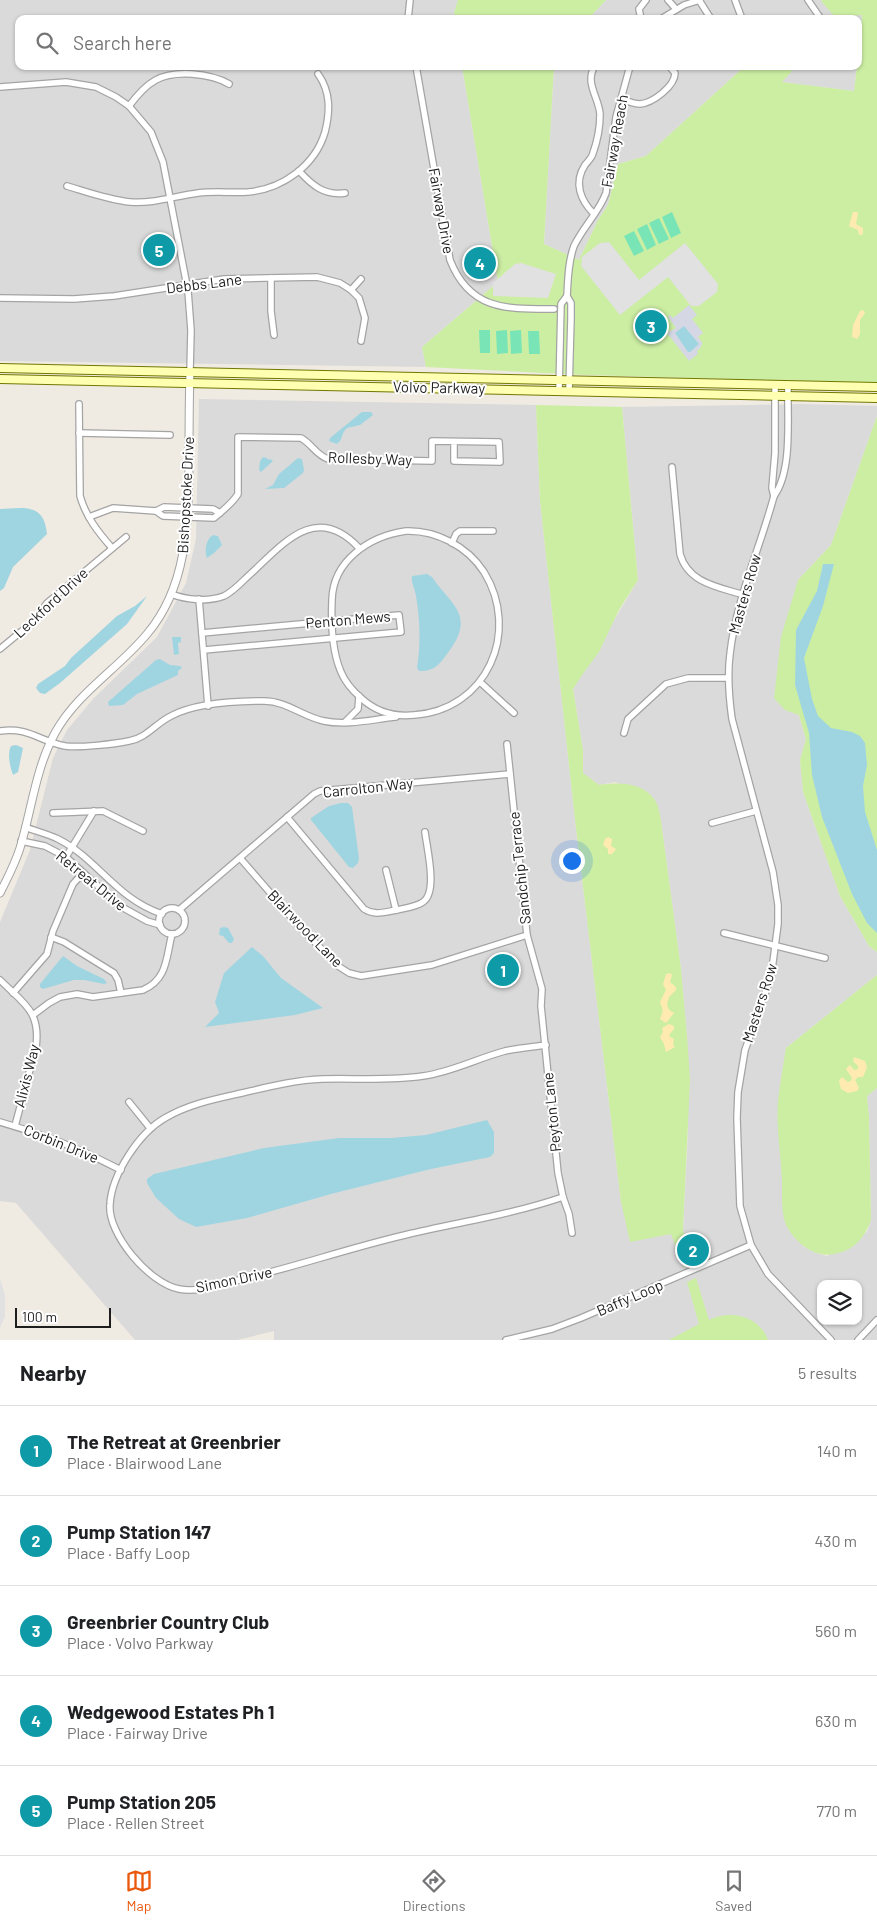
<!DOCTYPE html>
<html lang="en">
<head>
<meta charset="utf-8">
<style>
	body { margin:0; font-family:Barlow,sans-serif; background:#f6f6f6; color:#202124 }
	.controls { position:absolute; right:15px; bottom:15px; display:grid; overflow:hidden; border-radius:10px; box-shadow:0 1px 4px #0004 }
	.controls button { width:45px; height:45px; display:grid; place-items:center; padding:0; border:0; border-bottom:1px solid #e0e0e0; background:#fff; color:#202124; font:25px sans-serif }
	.scale { position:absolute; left:15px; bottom:12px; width:96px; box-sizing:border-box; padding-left:5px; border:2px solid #1d1d1d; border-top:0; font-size:14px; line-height:18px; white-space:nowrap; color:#1d1d1d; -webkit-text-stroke:4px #fff; paint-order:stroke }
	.you { position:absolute; left:571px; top:860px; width:18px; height:18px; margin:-12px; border:4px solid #fff; border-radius:50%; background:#1a73e8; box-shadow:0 0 0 8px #1a73e833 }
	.badge { display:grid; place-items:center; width:32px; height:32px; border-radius:50%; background:#ea580c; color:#fff; font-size:16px; font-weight:700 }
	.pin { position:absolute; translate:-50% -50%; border:2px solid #fff; box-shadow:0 1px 5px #0006 }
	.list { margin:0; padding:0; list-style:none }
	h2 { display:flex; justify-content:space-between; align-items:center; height:65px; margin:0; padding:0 20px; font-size:21px }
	h2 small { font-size:16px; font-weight:400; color:#757577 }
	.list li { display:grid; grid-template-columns:32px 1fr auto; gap:15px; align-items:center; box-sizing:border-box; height:90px; padding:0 20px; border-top:1px solid #e0e0e0 }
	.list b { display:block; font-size:19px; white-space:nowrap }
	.list p { margin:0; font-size:16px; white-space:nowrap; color:#757577 }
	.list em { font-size:16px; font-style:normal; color:#757577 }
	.icon { flex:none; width:28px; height:28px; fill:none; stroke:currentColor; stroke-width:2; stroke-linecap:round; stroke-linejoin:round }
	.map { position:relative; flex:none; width:877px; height:1340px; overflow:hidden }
	.search { position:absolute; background:#fff; box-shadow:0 1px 4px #0004; left:15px; right:15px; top:15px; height:55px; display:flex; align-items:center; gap:12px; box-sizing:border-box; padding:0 18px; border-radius:10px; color:#757577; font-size:19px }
	.sheet { height:515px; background:#fff }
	nav { display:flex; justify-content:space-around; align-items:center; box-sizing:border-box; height:70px; border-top:1px solid #e0e0e0; background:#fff; font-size:14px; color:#757577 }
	nav a { display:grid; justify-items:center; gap:2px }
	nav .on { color:#ea580c }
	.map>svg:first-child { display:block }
	.residential { fill:#dbdada; fill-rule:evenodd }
	.grass { fill:#cceea3 }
	.sand { fill:#ffebb0 }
	.pitch { fill:#79e5b6 }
	.parking { fill:#e1e1e1 }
	.plaza { fill:#d6d7e5 }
	.water { fill:#9fd5e1 }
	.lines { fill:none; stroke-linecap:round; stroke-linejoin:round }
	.minor-casing { stroke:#a4a4a4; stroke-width:8 }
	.tertiary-casing { stroke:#a4a4a4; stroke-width:9 }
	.secondary-casing { stroke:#727800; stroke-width:10 }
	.minor { stroke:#fff; stroke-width:5.5 }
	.tertiary { stroke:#fff; stroke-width:7 }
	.secondary { stroke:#ffffb1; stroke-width:8 }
	.labels { text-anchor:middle; stroke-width:4; stroke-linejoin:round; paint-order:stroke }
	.street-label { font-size:15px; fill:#1d1d1d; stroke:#fff }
</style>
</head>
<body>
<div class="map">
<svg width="877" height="1340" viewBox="0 0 877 1340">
	<rect width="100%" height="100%" fill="#efeae2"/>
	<!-- residential -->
	<g class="residential">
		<polygon points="0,0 458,0 454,13 454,19 19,19 19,66 462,66 498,282 422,347 426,367 0,361"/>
		<polygon points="606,0 823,0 822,1 862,15 858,51 858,19 588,19"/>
		<polygon points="554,66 745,66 646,156 618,164 608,205 598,220 579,260 544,244"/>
		<polygon points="787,66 857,66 854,91 781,82 792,71"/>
		<path d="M199,399L536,405L540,501L575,820L621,1202L671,1233L684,1267L692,1263L683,1230L688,1132L687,1036L681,969L661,821L656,802L615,782L599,785L583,773V750L573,689L638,580L622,407L802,404L877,406V416L831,545L798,580L785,710L799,715L806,739L800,760L803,792L840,896L869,946L877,952V975L786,1048L778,1103L803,1246L814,1252L827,1256L867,1232L871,1220L869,1116L867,1096L877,1088V1340H274V1331L237,1340H135L16,1203L0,1201V922L30,850L53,758L67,730L94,698L157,637L186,583L196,539ZM821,1284H858V1321H821Z"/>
	</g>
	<!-- grass -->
	<g class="grass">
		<polygon points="458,0 606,0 588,19 455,19 454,13"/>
		<polygon points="823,0 877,0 877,383 585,375 426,367 422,347 498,282 462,66 554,66 544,244 579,260 598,220 608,205 618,164 646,156 745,66 787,66 792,71 782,82 854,91 857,66 858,66 862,15 835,17 821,1"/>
		<path d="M536,405L622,407L638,580L619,610L599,652L582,675L573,689L583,750V773L599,785C617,782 645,782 656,802C659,807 660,815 661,821L681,969L687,1036L690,1080L683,1230L692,1263L684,1267L671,1234L630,1242L621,1202L575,820L540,501Z"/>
		<polygon points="877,416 877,952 869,946 840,896 803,792 800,760 806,739 799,715 785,710 774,698 781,637 798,580 831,545"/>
		<path d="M877,975V1088L867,1096L869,1116L871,1220C865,1238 853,1251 834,1254C815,1258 797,1244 787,1227C781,1215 782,1196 782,1182C781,1156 776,1128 778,1101C780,1084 783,1066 786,1048Z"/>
		<path d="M696,1278L709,1320C730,1309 760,1316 768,1340H669L699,1324L687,1282Z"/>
	</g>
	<!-- sand -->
	<g class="sand">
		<polygon points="853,212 858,212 856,224 863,228 863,234 861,235 859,235 858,230 849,226"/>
		<polygon points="863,310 865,313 860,320 860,334 857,339 852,337 853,325 860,311"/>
		<polygon points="608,837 612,839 611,846 616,849 612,854 608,854 608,849 603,845 605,839"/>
		<polygon points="670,973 672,975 670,982 676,987 676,990 669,997 667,1004 669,1010 674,1013 666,1023 660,1019 663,1011 660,1002 666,990 663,984 666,974"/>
		<polygon points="669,1024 674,1026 674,1029 669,1035 670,1037 674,1039 673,1044 675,1047 666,1052 664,1044 660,1037 663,1032 662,1028"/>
		<polygon points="854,1057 865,1061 867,1067 863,1077 858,1077 855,1080 859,1088 857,1091 848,1093 841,1089 839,1081 842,1077 848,1082 851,1081 852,1078 846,1069 850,1065 854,1070 858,1069 858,1066 853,1061"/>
	</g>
	<!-- pitch -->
	<g class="pitch">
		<polygon points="672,212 681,233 671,238 662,217"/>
		<polygon points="659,218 669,239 659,244 649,223"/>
		<polygon points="647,224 656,245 647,250 637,229"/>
		<polygon points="634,231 644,251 634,256 624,236"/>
		<polygon points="479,330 490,330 490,353 480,353"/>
		<polygon points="507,330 508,353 497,354 496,331"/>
		<polygon points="521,330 522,353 511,354 510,331"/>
		<polygon points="528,331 539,331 540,354 529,354"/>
	</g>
	<!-- parking -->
	<g class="parking">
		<polygon points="609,242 639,280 685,243 718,284 717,292 699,306 691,306 668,277 620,315 581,266 582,257 600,243"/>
		<polygon points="521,263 556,274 548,298 493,296 493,283 515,264"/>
		<polygon points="0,1279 5,1295 5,1316 0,1328"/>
	</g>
	<!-- plaza -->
	<polygon class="plaza" points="689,305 697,315 692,319 703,333 698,337 702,342 701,347 697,351 698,354 689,361 667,333 676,328 668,317 670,315 673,318"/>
	<!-- water -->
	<g class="water">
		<polygon points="684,326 699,344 690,352 688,352 675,333"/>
		<path d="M362,412H371L373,415L360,425L347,428C341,433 343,440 337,444L329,441L330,438Z"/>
		<polygon points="263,457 267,458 268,460 270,459 273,461 261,472 259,470 260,461"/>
		<polygon points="298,458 302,459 304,470 303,473 284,488 265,489 273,485 279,474"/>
		<path d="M20,508C38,508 45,515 47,534L13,567L4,588L0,591V509Z"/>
		<path d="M213,535L218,536L222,545L214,553L207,558C204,551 206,539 213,535Z"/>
		<polygon points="823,564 834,564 823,606 804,658 812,699 818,716 831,728 852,732 860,736 865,743 867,765 863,786 865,812 877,850 877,933 867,923 852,894 822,817 812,775 809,733 795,685 796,630 817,591"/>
		<path d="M427,574L432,577C452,606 477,616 447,654C439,665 433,672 419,671L417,668C421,645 420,619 416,596C415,589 411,583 412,576Z"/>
		<polygon points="147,596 127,624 60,683 45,694 40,693 36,688 38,684 65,666 71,658 117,616 135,606"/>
		<polygon points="172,637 181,637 181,642 178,643 179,654 174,655"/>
		<polygon points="160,659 170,665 180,666 182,668 178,671 178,675 137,694 123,705 109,706 108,702 156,660"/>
		<path d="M16,745L23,748L18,772L13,775C10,767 7,754 11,746Z"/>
		<polygon points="341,803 348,803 352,807 359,858 358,863 353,868 349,867 311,820 311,818 329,806"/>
		<polygon points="224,927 228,928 234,939 232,943 229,943 223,936 219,935 220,928"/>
		<polygon points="252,947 263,956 281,978 323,1008 295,1015 205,1027 219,1013 215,1002 224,973"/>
		<polygon points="63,956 77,966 104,979 107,983 104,984 84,980 74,980 43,989 40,987 40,984"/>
		<polygon points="487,1120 494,1132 494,1153 490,1157 431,1169 331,1194 247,1218 196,1227 179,1219 156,1198 147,1183 147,1179 154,1174 264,1148 339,1138 391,1138 426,1135"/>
	</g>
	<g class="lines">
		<!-- minor casing -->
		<g class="minor-casing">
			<g id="minor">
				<polyline points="668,0 676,9"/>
				<polyline points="699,0 711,19"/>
				<polyline points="735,0 742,19"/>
				<polyline points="808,0 821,19"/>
				<polyline points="408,19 410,0"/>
				<polyline points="641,19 639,9 646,0"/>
				<polyline points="661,19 684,5 700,0"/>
				<path d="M416,66L450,260C470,311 507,309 554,309"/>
				<polyline points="0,87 66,82 96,87 116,97 129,106 151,132 163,162 188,291 191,330 190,371"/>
				<path d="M621,99C627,101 634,104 640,104C653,103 675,86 675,73L669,66"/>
				<path d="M129,106C147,82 160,72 192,74C206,75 217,77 229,84"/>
				<path d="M299,171C312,185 324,196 345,193"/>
				<path d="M67,186C87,192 109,200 130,202C153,204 175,196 198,193C215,191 231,193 248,192C282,189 315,166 325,132C330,112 331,92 318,74"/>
				<path d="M594,214C581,201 573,183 585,165C588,161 592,158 593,153C597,142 600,126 600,114C599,98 584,82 595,66"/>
				<polyline points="271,278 271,311 274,335"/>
				<polyline points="351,290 361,279"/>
				<path d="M567,296C568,280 568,262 574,246C583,227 599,212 606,193L616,117L630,66"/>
				<polyline points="0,298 74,299 114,296 224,279 317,277 340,283 351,290 359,298 365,318 361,341"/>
				<path d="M788,385C787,417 793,470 774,496C760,548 736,600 730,654C727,676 729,697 732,719L773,872L778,905V924L771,977L745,1050L738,1092L737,1118L740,1206L751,1245L768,1274L831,1340"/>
				<polyline points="559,390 561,304 567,296 571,303 571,318 569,390"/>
				<path d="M79,404L80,496C86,517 98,532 112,548"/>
				<polyline points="79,433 170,435"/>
				<path d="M672,467L680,554C688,583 718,587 744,595"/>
				<polyline points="774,496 772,488 775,453 775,385"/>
				<path d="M156,511L163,516L214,518C223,510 232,504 238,494V437L301,438C312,444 316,455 328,459L432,461V441L499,442L500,462L454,461V442"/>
				<polyline points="89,517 113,508 156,511 164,507 213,509 220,513"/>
				<path d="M406,531C436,530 467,546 484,572C521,632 487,710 414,715C394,717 376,712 361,698C353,691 345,682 341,672C332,651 331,622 332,600C333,560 370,536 406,531Z"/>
				<polyline points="452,543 456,534 460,531 493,531"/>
				<path d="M171,594C187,600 208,602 224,596C232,592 239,585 245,579C281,547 314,500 359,548"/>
				<polyline points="199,599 208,706"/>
				<polyline points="202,633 399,615 401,632 204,650"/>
				<polyline points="0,649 35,620 47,603 126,537"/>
				<polyline points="480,682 514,713"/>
				<polyline points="345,722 358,709 359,696"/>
				<path d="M0,731C29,727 39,741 65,746C79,748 115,744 129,741C147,738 156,723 171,716C195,703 237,701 264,701C287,701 303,717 324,721C347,726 374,719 396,717"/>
				<polyline points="624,733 628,719 666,684 688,678 728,678"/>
				<polyline points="507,744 527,935 542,989 541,1006 558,1173 563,1197 569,1214 572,1233"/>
				<polyline points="53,813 103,811 143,831"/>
				<path d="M287,817L364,909C375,916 384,912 397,910C405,908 416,907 423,902C438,892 427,849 425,832"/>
				<polyline points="712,823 756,811"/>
				<path d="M25,827C35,831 48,834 58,839C98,859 115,898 162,914"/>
				<polyline points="21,841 45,846 66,857 120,906 147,921 160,925"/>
				<polyline points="66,857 94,811"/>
				<polyline points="240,858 299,926 338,966 349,973 361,976 432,965 527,935"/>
				<polyline points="386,870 396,910"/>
				<circle cx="172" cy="921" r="13"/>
				<polyline points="179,910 314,794 320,791 510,774"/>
				<polyline points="724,933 825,958"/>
				<polyline points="51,937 64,942 114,973 118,980 121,993"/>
				<path d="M0,980C23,1003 41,1011 36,1047L15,1126"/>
				<polyline points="13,993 47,954 53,931 73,884 83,873"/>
				<path d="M33,1015L49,1003L60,997L77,994L93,997L143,990C168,979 166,957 172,934"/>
				<path d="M546,1045C532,1047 518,1048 505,1051C478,1058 452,1072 423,1076C390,1081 355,1078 322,1079C295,1080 268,1087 242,1093C215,1099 189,1104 165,1118C139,1133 112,1174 110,1204C107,1234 150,1284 179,1289C199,1293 220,1284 239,1280C295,1267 349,1248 405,1235C459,1222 510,1215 563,1197"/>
				<polyline points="129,1102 150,1128"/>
				<path d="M0,1122C44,1134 81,1149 121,1170"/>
				<polyline points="506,1340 552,1329 581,1318 751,1245"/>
				<polyline points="858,1340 877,1320"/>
			</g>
		</g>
		<!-- tertiary casing -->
		<g class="tertiary-casing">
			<path id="tertiary" d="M0,893C7,879 15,864 20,848C32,809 35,770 55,733C77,693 118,669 147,634C187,587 188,525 189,466C189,434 189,403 190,371"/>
		</g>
		<!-- secondary casing -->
		<g class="secondary-casing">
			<g id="secondary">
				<polyline points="0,368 877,387"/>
				<polyline points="0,379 877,398"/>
			</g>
		</g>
		<!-- minor -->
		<use href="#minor" class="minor"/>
		<!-- tertiary -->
		<use href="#tertiary" class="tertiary"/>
		<!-- secondary -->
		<use href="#secondary" class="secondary"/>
	</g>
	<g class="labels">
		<!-- street labels -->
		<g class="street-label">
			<text transform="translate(615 141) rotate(-80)" y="5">Fairway Reach</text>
			<text transform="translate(441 211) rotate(80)" y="5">Fairway Drive</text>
			<text transform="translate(204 284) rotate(-7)" y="5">Debbs Lane</text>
			<text transform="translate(439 388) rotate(1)" y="5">Volvo Parkway</text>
			<text transform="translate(370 459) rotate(2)" y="5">Rollesby Way</text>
			<text transform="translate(186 495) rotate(-87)" y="5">Bishopstoke Drive</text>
			<text transform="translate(745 594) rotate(-74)" y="5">Masters Row</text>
			<text transform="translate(51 603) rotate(-43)" y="5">Leckford Drive</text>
			<text transform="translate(348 620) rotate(-5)" y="5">Penton Mews</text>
			<text transform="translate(368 788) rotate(-6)" y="5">Carrolton Way</text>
			<text transform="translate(520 868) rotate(-96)" y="5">Sandchip Terrace</text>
			<text transform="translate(91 881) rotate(39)" y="5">Retreat Drive</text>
			<text transform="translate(305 929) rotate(46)" y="5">Blairwood Lane</text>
			<text transform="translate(760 1003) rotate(-72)" y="5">Masters Row</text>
			<text transform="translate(27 1076) rotate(-76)" y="5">Alixis Way</text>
			<text transform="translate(552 1112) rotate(-96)" y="5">Peyton Lane</text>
			<text transform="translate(61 1144) rotate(22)" y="5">Corbin Drive</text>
			<text transform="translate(234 1280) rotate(-12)" y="5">Simon Drive</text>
			<text transform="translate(630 1298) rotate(-23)" y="5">Baffy Loop</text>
		</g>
	</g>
</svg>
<div class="controls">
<button><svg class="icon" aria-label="layers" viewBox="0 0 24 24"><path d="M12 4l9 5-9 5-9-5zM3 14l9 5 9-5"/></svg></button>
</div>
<div class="scale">100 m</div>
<div class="you"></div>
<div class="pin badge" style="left:503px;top:970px;background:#0f9aa8">1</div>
<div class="pin badge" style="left:693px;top:1250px;background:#0f9aa8">2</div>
<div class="pin badge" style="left:651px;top:326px;background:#0f9aa8">3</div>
<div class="pin badge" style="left:480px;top:263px;background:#0f9aa8">4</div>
<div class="pin badge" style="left:159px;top:250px;background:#0f9aa8">5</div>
<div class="search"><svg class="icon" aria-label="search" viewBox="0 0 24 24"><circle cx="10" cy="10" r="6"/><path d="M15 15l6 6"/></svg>Search here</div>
</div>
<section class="sheet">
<h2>Nearby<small>5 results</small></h2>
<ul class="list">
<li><span class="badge" style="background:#0f9aa8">1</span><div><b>The Retreat at Greenbrier</b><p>Place · Blairwood Lane</p></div><em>140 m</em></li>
<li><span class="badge" style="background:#0f9aa8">2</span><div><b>Pump Station 147</b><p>Place · Baffy Loop</p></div><em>430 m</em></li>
<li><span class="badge" style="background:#0f9aa8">3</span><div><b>Greenbrier Country Club</b><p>Place · Volvo Parkway</p></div><em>560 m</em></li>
<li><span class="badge" style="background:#0f9aa8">4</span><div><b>Wedgewood Estates Ph 1</b><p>Place · Fairway Drive</p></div><em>630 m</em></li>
<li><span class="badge" style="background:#0f9aa8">5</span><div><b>Pump Station 205</b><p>Place · Rellen Street</p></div><em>770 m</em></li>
</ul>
</section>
<nav>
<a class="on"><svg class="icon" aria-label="map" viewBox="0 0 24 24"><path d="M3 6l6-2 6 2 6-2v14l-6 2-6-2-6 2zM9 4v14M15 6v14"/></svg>Map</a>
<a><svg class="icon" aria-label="directions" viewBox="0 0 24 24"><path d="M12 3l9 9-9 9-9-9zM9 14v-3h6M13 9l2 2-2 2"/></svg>Directions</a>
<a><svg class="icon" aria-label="saved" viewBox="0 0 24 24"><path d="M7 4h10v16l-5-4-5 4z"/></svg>Saved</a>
</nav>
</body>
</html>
